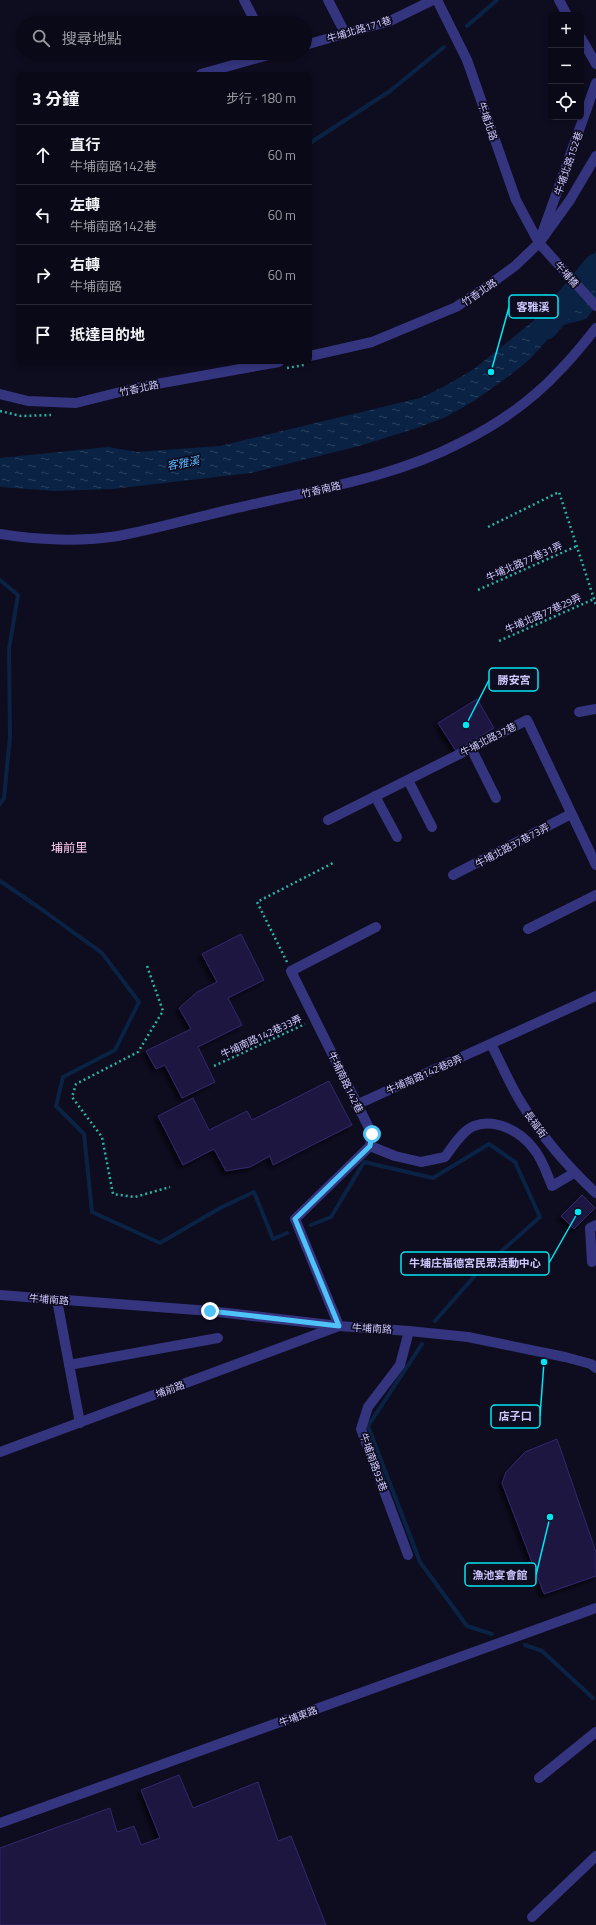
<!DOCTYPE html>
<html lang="zh-TW">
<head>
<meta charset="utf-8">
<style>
	body { margin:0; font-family:"Titillium Web","Noto Sans TC",sans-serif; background:#131220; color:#f1f3f6 }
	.controls { position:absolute; right:12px; top:12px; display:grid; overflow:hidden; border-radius:6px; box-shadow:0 2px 6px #0003 }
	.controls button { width:36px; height:36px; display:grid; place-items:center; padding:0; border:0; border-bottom:1px solid #2a2a36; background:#0a0917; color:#f1f3f6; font:20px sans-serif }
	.stop { position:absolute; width:12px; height:12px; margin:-9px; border:3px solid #4fc3f7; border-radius:50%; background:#fff }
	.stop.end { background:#4fc3f7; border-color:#fff; box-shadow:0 1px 4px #0008 }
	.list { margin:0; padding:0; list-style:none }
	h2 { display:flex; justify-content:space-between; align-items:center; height:52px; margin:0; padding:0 16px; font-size:17px }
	h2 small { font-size:13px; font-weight:400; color:#999aa1 }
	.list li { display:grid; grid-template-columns:26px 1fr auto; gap:12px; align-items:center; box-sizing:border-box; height:60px; padding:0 16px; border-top:1px solid #2a2a36 }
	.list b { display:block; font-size:15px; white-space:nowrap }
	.list p { margin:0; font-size:13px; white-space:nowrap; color:#999aa1 }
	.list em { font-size:13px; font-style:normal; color:#999aa1 }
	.icon { flex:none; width:22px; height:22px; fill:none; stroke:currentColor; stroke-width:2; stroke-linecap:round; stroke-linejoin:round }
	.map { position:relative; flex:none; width:596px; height:1925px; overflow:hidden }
	.search { position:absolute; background:#0a0917; box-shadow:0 2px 6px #0003; left:16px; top:16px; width:296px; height:44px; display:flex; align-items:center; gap:10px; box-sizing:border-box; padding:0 14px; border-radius:22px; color:#999aa1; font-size:15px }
	.panel { position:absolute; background:#0a0917; box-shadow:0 2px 6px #0003; left:16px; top:72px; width:296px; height:292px; border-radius:6px }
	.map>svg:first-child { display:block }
	.water { fill:url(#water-ripples) }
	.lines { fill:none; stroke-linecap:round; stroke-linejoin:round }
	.stream { stroke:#0a2344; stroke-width:4 }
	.river { stroke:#0a2344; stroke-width:25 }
	.building { fill:#1e1740; stroke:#33286d; filter:url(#shadow) }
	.path { stroke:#2ab3a5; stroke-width:2.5; stroke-dasharray:2 3; stroke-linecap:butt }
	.minor { stroke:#35357f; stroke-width:10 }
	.route { stroke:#4fc3f7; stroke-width:5 }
	.labels { text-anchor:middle; stroke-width:3.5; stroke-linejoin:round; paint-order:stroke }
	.street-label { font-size:10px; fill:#cdc9ff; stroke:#0e0c1f }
	.water-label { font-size:11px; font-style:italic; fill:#57b8ff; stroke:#0e0c1f }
	.quarter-label { font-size:12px; fill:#ffcbee; stroke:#0e0c1f }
	.leader { fill:none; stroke:#00e6f4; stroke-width:1.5 }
	.callout-dot { fill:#00e6f4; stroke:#0e0c1f; stroke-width:1.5 }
	.callout { fill:#0e0c1f; stroke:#00e6f4; stroke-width:1.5 }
	.callout-label { font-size:11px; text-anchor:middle; font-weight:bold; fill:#cdc9ff }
</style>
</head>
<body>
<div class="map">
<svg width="596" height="1925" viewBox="0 0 596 1925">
	<defs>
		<pattern id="water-ripples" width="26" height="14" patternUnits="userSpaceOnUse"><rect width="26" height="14" fill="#0a2344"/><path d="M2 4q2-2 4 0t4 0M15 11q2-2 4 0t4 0" fill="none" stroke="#2c4260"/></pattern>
		<filter id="shadow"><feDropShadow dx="-3.5" dy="3.5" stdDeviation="2" flood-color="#0009"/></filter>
	</defs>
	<rect width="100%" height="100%" fill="#0e0c1f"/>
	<!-- water -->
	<polygon class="water" points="596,251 596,306 586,319 560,326 529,360 509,376 474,401 446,417 417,428 359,446 251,473 112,489 55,491 0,487 0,458 108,447 137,452 220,446 420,398 445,386 474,369 554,304 572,300"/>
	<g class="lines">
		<!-- stream -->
		<g class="stream">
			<polyline points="467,26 497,0"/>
			<polyline points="310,143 390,91 444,47"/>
			<polyline points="0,580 18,595 9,649 10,737 4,798 0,804"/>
			<polyline points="0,881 37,906 102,953 139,1002 115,1050 63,1077 56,1106 84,1134 92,1212 160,1243 220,1208 254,1192 273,1239 287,1233"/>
			<polyline points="311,1225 331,1217 364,1162 433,1178 489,1144 515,1162 540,1217 479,1271 435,1321"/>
			<polyline points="422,1344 368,1426 420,1562 467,1626 492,1634"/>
			<polyline points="525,1645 542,1651 593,1698"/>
		</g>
		<!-- river -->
		<polyline class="river" points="546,327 596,266"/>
	</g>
	<!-- building -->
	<g class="building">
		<polygon points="477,699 494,728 456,751 438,723"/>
		<polygon points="241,934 264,980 228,998 242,1025 198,1047 215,1082 182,1098 165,1065 156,1069 146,1051 191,1029 179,1008 197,992 217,982 202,954"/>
		<polygon points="329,1081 352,1125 273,1165 270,1156 250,1167 226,1171 214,1149 183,1165 158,1116 193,1098 209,1130 247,1111 252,1120"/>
		<polygon points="582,1195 595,1208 574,1229 561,1216"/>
		<polygon points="557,1439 596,1552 596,1576 544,1594 502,1483 506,1472 525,1452"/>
		<polygon points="179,1775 193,1808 258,1782 278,1841 291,1836 326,1925 0,1925 0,1848 110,1808 117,1832 134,1826 141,1845 160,1838 141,1790"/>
	</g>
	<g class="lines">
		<!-- path -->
		<g class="path">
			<polyline points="287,368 304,365"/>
			<polyline points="0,411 21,416 51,415"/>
			<polyline points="488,527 559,492 596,605"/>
			<polyline points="478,590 577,546"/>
			<polyline points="499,641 594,599"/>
			<polyline points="287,962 257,902 333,863"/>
			<polyline points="147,966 163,1011 138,1052 76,1084 72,1097 102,1137 113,1194 135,1197 170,1187"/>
			<polyline points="214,1066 305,1024"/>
		</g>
		<!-- minor -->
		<g class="minor">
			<polyline points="244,0 256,23"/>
			<polyline points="328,0 345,33"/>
			<polyline points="437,0 467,60 516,200 539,243 596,306"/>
			<polyline points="559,0 567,15"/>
			<polyline points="581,38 596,64"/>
			<polyline points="305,45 390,21 433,0"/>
			<polyline points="201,74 275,53"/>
			<polyline points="543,231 596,83"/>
			<polyline points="310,356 372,342 456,307 489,285 515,266 539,243 570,200 596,156"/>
			<polyline points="0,394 28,401 76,403 140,387 279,362"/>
			<path d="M0,534C35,540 82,542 118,536C161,528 203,515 246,506C319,489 395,477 462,442C498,424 535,398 562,368C574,356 585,342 596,328"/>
			<polyline points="579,712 596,709"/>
			<polyline points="471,748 496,798"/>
			<polyline points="408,780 432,827"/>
			<polyline points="375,796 397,837"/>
			<polyline points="328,820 527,720 596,865"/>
			<polyline points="453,875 571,814"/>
			<polyline points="528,929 596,895"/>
			<path d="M491,1044C501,1063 510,1085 522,1104C542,1137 568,1167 596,1193"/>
			<polyline points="356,1105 596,996"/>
			<path d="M370,1146L395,1156L421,1162L445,1157C452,1147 463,1130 474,1126C495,1118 520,1131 533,1148C542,1158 547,1174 552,1186L574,1173"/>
			<polyline points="592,1262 590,1228 596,1225"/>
			<polyline points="0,1295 210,1311 339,1326 409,1331 468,1337 565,1357 591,1364 596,1368"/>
			<polyline points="57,1300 80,1423"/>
			<polyline points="69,1365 218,1338"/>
			<polyline points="0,1452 339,1326 295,1219 370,1146 372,1134 291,971 376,927"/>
			<polyline points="408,1555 361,1429 368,1407 400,1365 409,1331"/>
			<polyline points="539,1778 596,1732"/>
			<polyline points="0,1823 596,1608"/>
			<polyline points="532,1917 596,1856"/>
		</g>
	</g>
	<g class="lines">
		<!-- route -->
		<polyline class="route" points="210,1311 339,1326 295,1219 370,1146 372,1134"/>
	</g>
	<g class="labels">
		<!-- street labels -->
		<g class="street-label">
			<text transform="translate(359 29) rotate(-17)" y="4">牛埔北路171巷</text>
			<text transform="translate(488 121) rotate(71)" y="4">牛埔北路</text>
			<text transform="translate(568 163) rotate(-71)" y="4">牛埔北路152巷</text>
			<text transform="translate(567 274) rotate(48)" y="4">牛埔橋</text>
			<text transform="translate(479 292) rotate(-34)" y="4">竹香北路</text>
			<text transform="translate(139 388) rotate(-12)" y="4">竹香北路</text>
			<text transform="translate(321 489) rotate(-13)" y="4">竹香南路</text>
			<text transform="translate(524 561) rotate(-24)" y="4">牛埔北路77巷31弄</text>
			<text transform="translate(543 613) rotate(-24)" y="4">牛埔北路77巷29弄</text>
			<text transform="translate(488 739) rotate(-27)" y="4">牛埔北路37巷</text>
			<text transform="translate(512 845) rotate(-28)" y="4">牛埔北路37巷73弄</text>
			<text transform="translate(261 1036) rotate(-25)" y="4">牛埔南路142巷33弄</text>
			<text transform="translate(424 1074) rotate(-24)" y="4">牛埔南路142巷8弄</text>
			<text transform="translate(346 1082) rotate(64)" y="4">牛埔南路142巷</text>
			<text transform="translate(536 1124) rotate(54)" y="4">長福街</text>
			<text transform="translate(49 1299) rotate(4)" y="4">牛埔南路</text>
			<text transform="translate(372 1328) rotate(3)" y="4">牛埔南路</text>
			<text transform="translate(170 1389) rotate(-20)" y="4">埔前路</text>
			<text transform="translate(374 1462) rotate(70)" y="4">牛埔南路93巷</text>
			<text transform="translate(298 1716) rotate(-20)" y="4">牛埔東路</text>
		</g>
		<!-- water labels -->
		<g class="water-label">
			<text transform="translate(183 463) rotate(-10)" y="4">客雅溪</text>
		</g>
		<!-- quarter labels -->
		<g class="quarter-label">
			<text x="69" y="852">埔前里</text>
		</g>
	</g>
	<!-- callouts -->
	<path class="leader" d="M491 372L509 307M466 725L489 680M578 1212L549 1263M544 1362L540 1416M550 1517L536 1575"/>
	<g class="callout-dot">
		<circle cx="491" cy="372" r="4"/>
		<circle cx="466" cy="725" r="4"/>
		<circle cx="578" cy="1212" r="4"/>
		<circle cx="544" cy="1362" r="4"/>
		<circle cx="550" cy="1517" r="4"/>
	</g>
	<g class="callout">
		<rect x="509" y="295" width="49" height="23" rx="4"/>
		<rect x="489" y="668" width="49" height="23" rx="4"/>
		<rect x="401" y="1252" width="148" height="23" rx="4"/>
		<rect x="491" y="1405" width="49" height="23" rx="4"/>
		<rect x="465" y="1563" width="71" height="23" rx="4"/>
	</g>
	<g class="callout-label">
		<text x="533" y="311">客雅溪</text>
		<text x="514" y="684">勝安宮</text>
		<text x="475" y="1267">牛埔庄福德宮民眾活動中心</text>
		<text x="515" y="1420">店子口</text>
		<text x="500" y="1579">漁池宴會館</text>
	</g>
</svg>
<div class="controls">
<button>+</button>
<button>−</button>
<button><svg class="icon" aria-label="locate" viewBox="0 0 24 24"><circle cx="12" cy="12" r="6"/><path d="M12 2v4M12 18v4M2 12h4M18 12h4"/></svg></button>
</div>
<div class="stop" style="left:372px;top:1134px"></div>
<div class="stop end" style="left:210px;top:1311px"></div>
<div class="search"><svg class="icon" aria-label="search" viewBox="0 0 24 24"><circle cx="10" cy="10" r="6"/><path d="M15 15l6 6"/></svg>搜尋地點</div>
<section class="panel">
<h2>3 分鐘<small>步行 · 180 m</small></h2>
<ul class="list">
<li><svg class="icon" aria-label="ahead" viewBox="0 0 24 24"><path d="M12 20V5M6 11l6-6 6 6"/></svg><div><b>直行</b><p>牛埔南路142巷</p></div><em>60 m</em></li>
<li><svg class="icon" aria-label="left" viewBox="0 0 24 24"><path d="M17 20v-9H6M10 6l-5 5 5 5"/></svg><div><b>左轉</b><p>牛埔南路142巷</p></div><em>60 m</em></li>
<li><svg class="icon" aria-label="right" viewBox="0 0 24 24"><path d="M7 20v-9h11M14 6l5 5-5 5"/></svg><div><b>右轉</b><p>牛埔南路</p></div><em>60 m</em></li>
<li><svg class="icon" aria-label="arrive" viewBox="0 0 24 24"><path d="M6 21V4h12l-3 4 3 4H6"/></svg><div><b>抵達目的地</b></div></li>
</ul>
</section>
</div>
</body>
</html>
